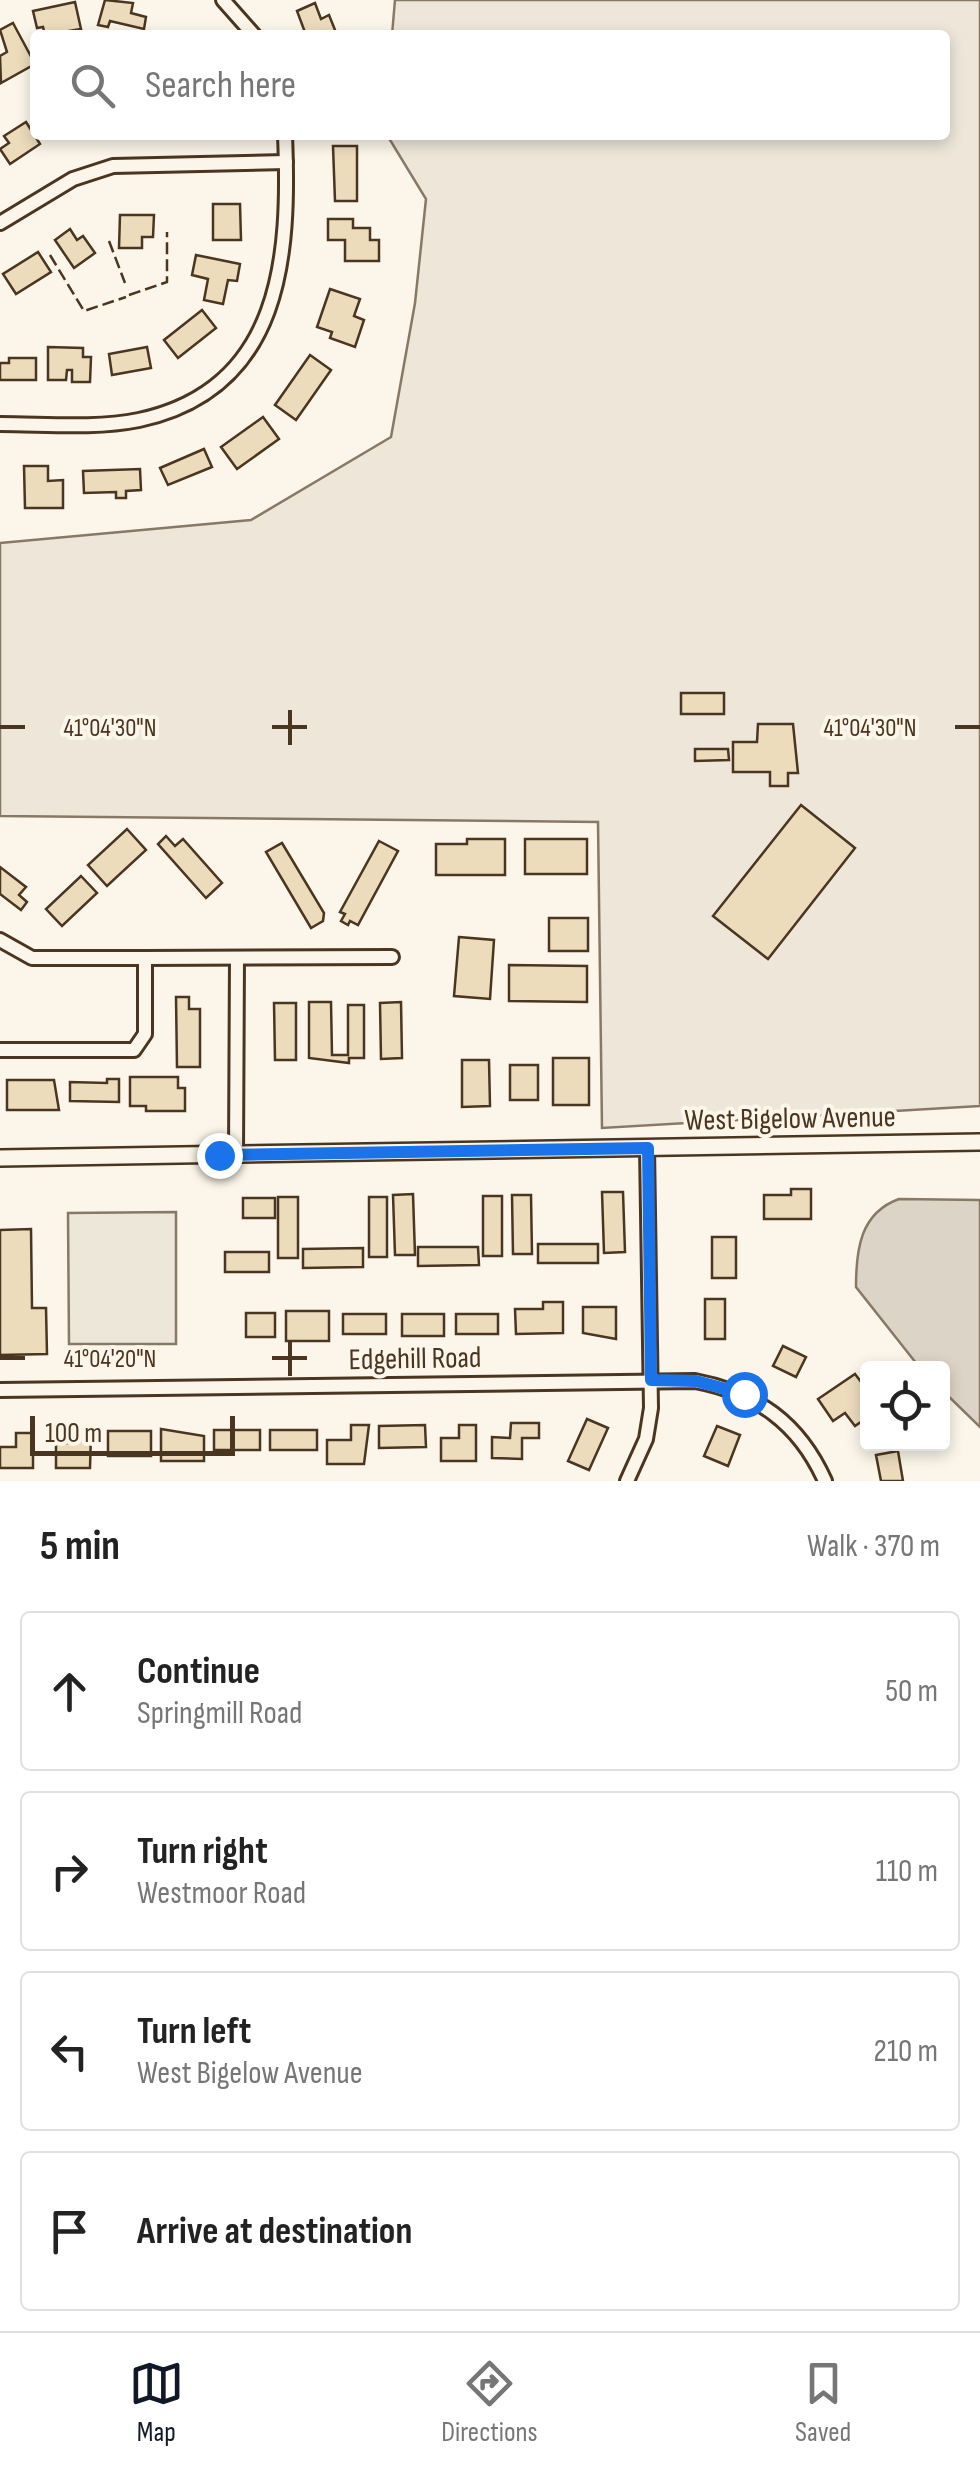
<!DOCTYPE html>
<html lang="en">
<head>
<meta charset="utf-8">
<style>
	body { margin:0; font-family:"Sofia Sans Condensed",sans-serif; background:#f2f2f2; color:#222 }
	.controls { position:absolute; right:30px; bottom:30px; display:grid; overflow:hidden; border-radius:10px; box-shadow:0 5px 15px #0003 }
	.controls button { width:90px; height:90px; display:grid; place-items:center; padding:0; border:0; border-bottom:2px solid #e0e0e0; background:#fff; color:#222; font:50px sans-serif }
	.scale { position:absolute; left:30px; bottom:25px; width:205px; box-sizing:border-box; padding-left:10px; border:5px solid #4a3520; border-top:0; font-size:28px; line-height:35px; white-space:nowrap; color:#4a3520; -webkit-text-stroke:8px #fbf6e9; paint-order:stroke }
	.stop { position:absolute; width:30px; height:30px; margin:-22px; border:8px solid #1a73e8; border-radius:50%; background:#fff }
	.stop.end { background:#1a73e8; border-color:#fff; box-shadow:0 2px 10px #0008 }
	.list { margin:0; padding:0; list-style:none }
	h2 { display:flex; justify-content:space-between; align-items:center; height:130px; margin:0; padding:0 40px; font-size:42px }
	h2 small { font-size:32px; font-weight:400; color:#767676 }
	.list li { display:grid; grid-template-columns:65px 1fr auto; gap:30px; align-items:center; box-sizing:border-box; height:160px; margin:0 20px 20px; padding:0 20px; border:2px solid #e0e0e0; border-radius:10px }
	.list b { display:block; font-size:38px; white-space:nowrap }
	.list p { margin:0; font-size:32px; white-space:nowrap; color:#767676 }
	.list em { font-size:32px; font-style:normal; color:#767676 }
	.icon { flex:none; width:55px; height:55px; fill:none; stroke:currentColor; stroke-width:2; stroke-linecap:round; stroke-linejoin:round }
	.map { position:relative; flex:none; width:980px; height:1481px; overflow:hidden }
	.search { position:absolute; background:#fff; box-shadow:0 5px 15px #0003; left:30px; right:30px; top:30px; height:110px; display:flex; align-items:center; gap:25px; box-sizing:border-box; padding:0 35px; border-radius:10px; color:#767676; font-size:38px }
	.sheet { height:850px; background:#fff }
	nav { display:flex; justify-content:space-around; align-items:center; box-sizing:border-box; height:140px; border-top:2px solid #e0e0e0; background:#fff; font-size:28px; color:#767676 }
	nav a { display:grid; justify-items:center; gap:5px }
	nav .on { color:#111827 }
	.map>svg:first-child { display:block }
	.green { fill:#ede6d9; stroke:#887966; stroke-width:2.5 }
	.parking { fill:#ede7d9; stroke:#887966; stroke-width:2.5 }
	.water { fill:#dcd4c6; stroke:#887966; stroke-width:2.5 }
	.building { fill:#ecdcbc; stroke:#4a3520; stroke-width:2.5 }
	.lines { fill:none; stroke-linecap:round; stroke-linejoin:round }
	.minor-casing { stroke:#4a3520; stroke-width:18 }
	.tertiary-casing { stroke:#4a3520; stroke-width:20 }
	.minor { stroke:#fbf6e9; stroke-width:12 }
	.tertiary { stroke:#fbf6e9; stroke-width:15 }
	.fence { stroke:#4a3520; stroke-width:2.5; stroke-dasharray:12 5; stroke-linecap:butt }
	.route { stroke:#1a73e8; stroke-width:12 }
	.ticks { fill:none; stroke:#4a3520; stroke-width:4 }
	.labels { text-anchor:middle; stroke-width:8; stroke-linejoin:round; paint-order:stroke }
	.street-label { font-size:30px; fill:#4a3520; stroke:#fbf6e9 }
	.ticks-label { font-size:25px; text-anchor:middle; fill:#4a3520; stroke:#fbf6e9; stroke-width:8; stroke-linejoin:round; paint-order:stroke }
</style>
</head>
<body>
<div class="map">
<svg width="980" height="1481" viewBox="0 0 980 1481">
	<rect width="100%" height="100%" fill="#fbf6e9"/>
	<!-- green -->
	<polygon class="green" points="395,0 980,0 980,1106 602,1128 598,822 0,816 0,543 251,520 391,437 415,303 426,199 387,135 945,135 945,35 392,35"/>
	<!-- parking -->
	<polygon class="parking" points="176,1212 176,1344 69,1344 68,1213"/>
	<!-- water -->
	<path class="water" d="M899,1199L980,1200V1427L943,1391L942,1368H920L856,1287C856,1250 860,1213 899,1199Z"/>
	<!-- building -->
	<g class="building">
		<polygon points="105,0 133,3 131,13 146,17 144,29 110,21 108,27 98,25"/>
		<polygon points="75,2 81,29 45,35 43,27 37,28 33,11"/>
		<polygon points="315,3 321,19 329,15 337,35 306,35 297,11"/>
		<polygon points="13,23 35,64 1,83 0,56 7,52 0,30"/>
		<polygon points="26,122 40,144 10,164 0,149 9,143 4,136"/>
		<polygon points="333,146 357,146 357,201 335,201"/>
		<polygon points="213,204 240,204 241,240 213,240"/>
		<polygon points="120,215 154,215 153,237 142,237 142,248 119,248"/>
		<polygon points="328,219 353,219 353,228 370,228 370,240 379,240 379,261 345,261 345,240 328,240"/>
		<polygon points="70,229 77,240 83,236 95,253 74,268 55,240"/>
		<polygon points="38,252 51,272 16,294 3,274"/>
		<polygon points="196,255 240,264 237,281 228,280 223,304 204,300 208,279 192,275"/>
		<polygon points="330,289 360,299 354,316 364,320 355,347 330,338 332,332 317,327"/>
		<polygon points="202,310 216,328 178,358 164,340"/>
		<polygon points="48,347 83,348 83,357 91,357 90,382 72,382 72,370 67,370 66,380 48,380"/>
		<polygon points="147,347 151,368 112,375 109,354"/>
		<polygon points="310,355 331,370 296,420 275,405"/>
		<polygon points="9,358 36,358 36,380 0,380 0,363 9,363"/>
		<polygon points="263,417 279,439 237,469 221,447"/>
		<polygon points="204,449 212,467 168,485 160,468"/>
		<polygon points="24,466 48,466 48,481 63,480 63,508 25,508"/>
		<polygon points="140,469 141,490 126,491 126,498 116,498 116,492 84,493 83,471"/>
		<rect x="681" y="693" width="43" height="21"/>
		<polygon points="758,724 793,724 798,773 788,773 788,786 770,786 770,772 733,772 733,742 757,742"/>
		<polygon points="695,749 728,749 729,760 695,761"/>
		<polygon points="801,805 855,848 768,959 713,916"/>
		<polygon points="127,829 146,850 107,886 88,865"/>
		<polygon points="166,836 175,846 183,839 222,883 206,898 158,844"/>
		<polygon points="467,839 505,839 505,875 436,875 436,844 467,844"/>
		<rect x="525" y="839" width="62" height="35"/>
		<polygon points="379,841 398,851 358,925 350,921 348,925 341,921 345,914 340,912"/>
		<polygon points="282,843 324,913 323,921 311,928 266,852"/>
		<polygon points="0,867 26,887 19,895 27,902 21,910 0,894"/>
		<polygon points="81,876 97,893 62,926 46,909"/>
		<rect x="549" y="918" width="39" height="33"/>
		<polygon points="459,937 494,940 490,999 454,996"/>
		<polygon points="509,965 587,966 587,1002 509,1001"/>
		<polygon points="176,997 189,997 189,1009 200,1009 200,1067 177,1067"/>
		<polygon points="309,1002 331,1002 332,1055 348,1055 348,1005 364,1005 364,1058 349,1058 349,1063 309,1058"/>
		<polygon points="401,1002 402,1058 381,1059 380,1003"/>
		<polygon points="274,1003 296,1003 296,1060 275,1060"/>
		<rect x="553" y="1058" width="36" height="47"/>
		<polygon points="462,1060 489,1060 490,1106 462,1107"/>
		<rect x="510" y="1065" width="28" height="35"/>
		<polygon points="130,1077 178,1077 178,1088 185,1088 185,1111 146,1111 146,1106 130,1106"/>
		<polygon points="107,1079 119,1079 119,1102 70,1101 70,1082 107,1083"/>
		<polygon points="7,1080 54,1080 59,1110 7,1110"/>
		<polygon points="791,1189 811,1189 811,1219 764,1219 764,1195 791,1195"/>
		<polygon points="602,1192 623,1192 625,1252 604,1253"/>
		<polygon points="413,1194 415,1255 395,1255 393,1195"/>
		<polygon points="512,1195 531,1195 532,1254 513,1254"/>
		<rect x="483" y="1196" width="19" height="60"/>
		<rect x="278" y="1197" width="20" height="61"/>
		<rect x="369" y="1197" width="18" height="60"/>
		<rect x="243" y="1198" width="32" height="20"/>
		<polygon points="31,1229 32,1308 46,1308 47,1354 0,1355 0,1230"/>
		<rect x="712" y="1237" width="24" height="41"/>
		<rect x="538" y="1244" width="60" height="19"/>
		<polygon points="418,1247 478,1247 479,1265 418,1266"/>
		<polygon points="363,1248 363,1267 303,1268 303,1249"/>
		<rect x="225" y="1252" width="44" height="20"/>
		<rect x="705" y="1299" width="20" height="40"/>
		<polygon points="543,1302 563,1302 563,1333 516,1334 515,1309 543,1309"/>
		<polygon points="583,1307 616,1307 616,1339 583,1333"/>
		<rect x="286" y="1311" width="43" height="30"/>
		<rect x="246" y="1313" width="29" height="24"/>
		<rect x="343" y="1314" width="43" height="20"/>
		<rect x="402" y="1314" width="42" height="22"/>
		<rect x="456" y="1314" width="42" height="20"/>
		<polygon points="783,1346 806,1357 796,1377 773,1366"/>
		<polygon points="855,1374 868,1391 868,1417 855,1426 845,1413 833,1421 818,1399"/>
		<polygon points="587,1419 608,1428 589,1470 568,1461"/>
		<polygon points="511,1423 539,1423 539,1438 522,1438 522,1459 492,1458 492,1437 510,1438"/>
		<polygon points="351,1425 369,1425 364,1464 327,1464 327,1440 351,1440"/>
		<polygon points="425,1425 426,1447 379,1448 379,1426"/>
		<polygon points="459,1425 476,1425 476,1461 441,1461 441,1438 459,1438"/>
		<polygon points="717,1426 740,1435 728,1466 704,1456"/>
		<polygon points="161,1429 204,1436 204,1461 161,1461"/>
		<rect x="214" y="1430" width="46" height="20"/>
		<rect x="270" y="1430" width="47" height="20"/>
		<rect x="108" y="1431" width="43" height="25"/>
		<polygon points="16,1433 33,1433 33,1468 0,1468 0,1447 16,1447"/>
		<polygon points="76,1433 91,1433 90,1468 56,1468 56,1443 75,1443"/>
		<polygon points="898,1451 903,1481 881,1481 876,1455"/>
	</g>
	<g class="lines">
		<!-- minor casing -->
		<g class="minor-casing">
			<g id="minor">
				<polyline points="223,0 254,35"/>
				<polyline points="0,223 73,179 113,166 286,162"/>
				<path d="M0,424C45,424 94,429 139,420C283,389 290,255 285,135"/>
				<polyline points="0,940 32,958 145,958 145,1034 134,1050 0,1050"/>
				<polyline points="145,958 392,957"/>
				<polyline points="236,1155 237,958"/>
				<path d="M0,1390L695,1381C757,1393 799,1423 825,1481"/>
				<polyline points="627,1481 646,1439 651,1408 647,1147"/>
			</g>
		</g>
		<!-- tertiary casing -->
		<g class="tertiary-casing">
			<polyline id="tertiary" points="0,1158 980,1142"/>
		</g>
		<!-- minor -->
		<use href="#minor" class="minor"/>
		<!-- tertiary -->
		<use href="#tertiary" class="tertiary"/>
		<!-- fence -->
		<g class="fence">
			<polyline points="109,241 125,283"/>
			<polyline points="50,255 84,311 126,297"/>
			<polyline points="129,295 167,282 167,232"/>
		</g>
	</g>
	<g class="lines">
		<!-- route -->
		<polyline class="route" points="219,1155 648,1148 651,1380 696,1381 744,1394"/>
	</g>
	<!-- ticks -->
	<path class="ticks" d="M290,710V745M0,727H25M272,727H307M955,727H980M290,1341V1376M0,1358H25M272,1358H307"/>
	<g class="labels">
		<!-- street labels -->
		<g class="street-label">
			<text transform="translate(790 1118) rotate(-1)" y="10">West Bigelow Avenue</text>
			<text transform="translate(415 1358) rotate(-1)" y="10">Edgehill Road</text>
		</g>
	</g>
	<g class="ticks-label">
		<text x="110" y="736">41°04'30"N</text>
		<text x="870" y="736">41°04'30"N</text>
		<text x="110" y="1367">41°04'20"N</text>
	</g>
</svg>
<div class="controls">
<button><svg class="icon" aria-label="locate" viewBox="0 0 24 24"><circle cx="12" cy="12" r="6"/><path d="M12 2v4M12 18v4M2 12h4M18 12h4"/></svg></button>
</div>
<div class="scale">100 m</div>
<div class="stop" style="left:744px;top:1394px"></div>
<div class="stop end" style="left:219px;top:1155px"></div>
<div class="search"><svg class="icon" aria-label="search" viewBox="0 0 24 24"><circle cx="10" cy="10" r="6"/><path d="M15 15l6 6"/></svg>Search here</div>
</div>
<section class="sheet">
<h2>5 min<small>Walk · 370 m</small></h2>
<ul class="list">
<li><svg class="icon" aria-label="ahead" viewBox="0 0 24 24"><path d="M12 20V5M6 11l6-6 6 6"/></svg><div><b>Continue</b><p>Springmill Road</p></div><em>50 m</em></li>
<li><svg class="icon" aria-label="right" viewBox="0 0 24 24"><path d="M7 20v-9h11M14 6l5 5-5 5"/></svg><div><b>Turn right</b><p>Westmoor Road</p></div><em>110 m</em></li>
<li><svg class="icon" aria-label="left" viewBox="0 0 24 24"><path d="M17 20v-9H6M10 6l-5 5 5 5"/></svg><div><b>Turn left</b><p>West Bigelow Avenue</p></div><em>210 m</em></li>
<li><svg class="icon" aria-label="arrive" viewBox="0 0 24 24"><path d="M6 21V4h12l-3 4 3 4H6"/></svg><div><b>Arrive at destination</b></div></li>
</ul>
</section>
<nav>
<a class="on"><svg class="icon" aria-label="map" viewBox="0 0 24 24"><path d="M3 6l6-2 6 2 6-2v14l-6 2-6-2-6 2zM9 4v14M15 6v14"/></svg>Map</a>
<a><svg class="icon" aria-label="directions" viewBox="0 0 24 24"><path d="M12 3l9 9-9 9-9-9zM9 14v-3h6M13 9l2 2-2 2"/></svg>Directions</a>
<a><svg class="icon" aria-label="saved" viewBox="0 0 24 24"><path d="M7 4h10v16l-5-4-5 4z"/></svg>Saved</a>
</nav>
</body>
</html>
